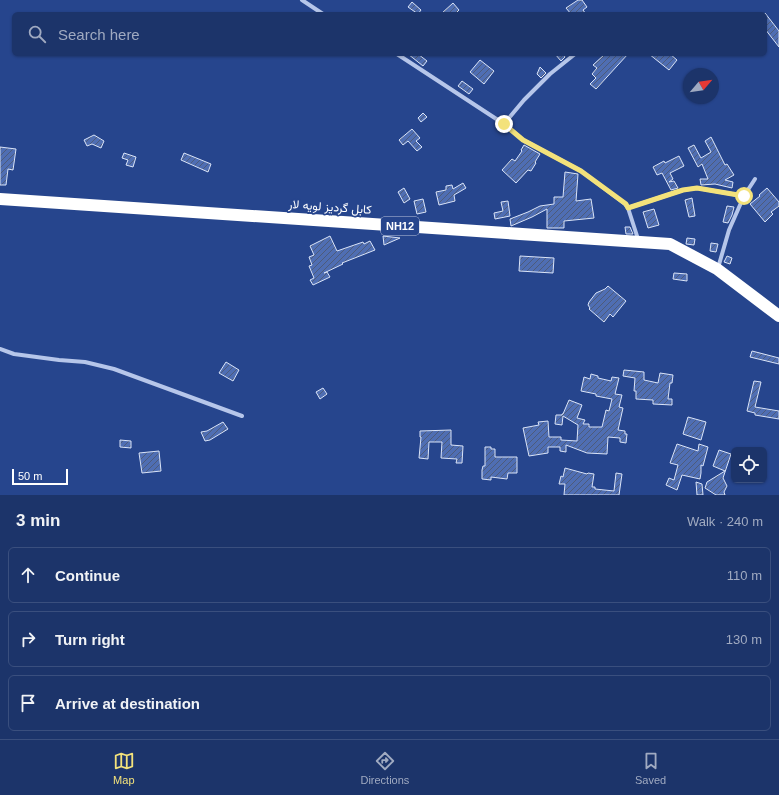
<!DOCTYPE html>
<html lang="en">
<head>
<meta charset="utf-8">
<style>
	body { margin:0; font-family:Helvetica,Vazirmatn,sans-serif; background:#253c70; color:#f1f3f6 }
	.controls { position:absolute; right:12px; bottom:12px; display:grid; overflow:hidden; border-radius:6px; box-shadow:0 1px 3px #0004 }
	.controls button { width:36px; height:36px; display:grid; place-items:center; padding:0; border:0; border-bottom:1px solid #3a4f7e; background:#1c346a; color:#f1f3f6; font:20px sans-serif }
	.compass { position:absolute; left:683px; top:68px; width:36px; height:36px; border-radius:50%; background:#1c346a; box-shadow:0 1px 3px #0004; rotate:61deg }
	.scale { position:absolute; left:12px; bottom:10px; width:56px; box-sizing:border-box; padding-left:4px; border:2px solid #fff; border-top:0; font-size:11px; line-height:14px; white-space:nowrap; color:#fff; -webkit-text-stroke:3px #26458d; paint-order:stroke }
	.stop { position:absolute; width:12px; height:12px; margin:-9px; border:3px solid #f3e27b; border-radius:50%; background:#fff }
	.stop.end { background:#f3e27b; border-color:#fff; box-shadow:0 1px 4px #0008 }
	.list { margin:0; padding:0; list-style:none }
	h2 { display:flex; justify-content:space-between; align-items:center; height:52px; margin:0; padding:0 16px; font-size:17px }
	h2 small { font-size:13px; font-weight:400; color:#a0aac1 }
	.list li { display:grid; grid-template-columns:26px 1fr auto; gap:12px; align-items:center; box-sizing:border-box; height:56px; margin:0 8px 8px; padding:0 8px; border:1px solid #3a4f7e; border-radius:6px }
	.list b { display:block; font-size:15px; white-space:nowrap }
	.list em { font-size:13px; font-style:normal; color:#a0aac1 }
	.icon { flex:none; width:22px; height:22px; fill:none; stroke:currentColor; stroke-width:2; stroke-linecap:round; stroke-linejoin:round }
	.map { position:relative; flex:none; width:779px; height:495px; overflow:hidden }
	.search { position:absolute; background:#1c346a; box-shadow:0 1px 3px #0004; left:12px; right:12px; top:12px; height:44px; display:flex; align-items:center; gap:10px; box-sizing:border-box; padding:0 14px; border-radius:6px; color:#a0aac1; font-size:15px }
	.sheet { height:244px; background:#1c346a }
	nav { display:flex; justify-content:space-around; align-items:center; box-sizing:border-box; height:56px; border-top:1px solid #3a4f7e; background:#1c346a; font-size:11px; color:#a0aac1 }
	nav a { display:grid; justify-items:center; gap:2px }
	nav .on { color:#f3e27b }
	.map>svg:first-child { display:block }
	.building { fill:url(#building-hatch); stroke:#dae4f8 }
	.lines { fill:none; stroke-linecap:round; stroke-linejoin:round }
	.street { stroke:#b6c6ea; stroke-width:4 }
	.highway { stroke:#fff; stroke-width:12 }
	.route { stroke:#f3e27b; stroke-width:5 }
	.labels { text-anchor:middle; stroke-width:3.5; stroke-linejoin:round; paint-order:stroke }
	.shield { fill:#26458d; stroke:#bec7dd; stroke-width:1 }
	.shield-label { font-size:11px; font-weight:bold; fill:#fff }
	.street-label { font-size:12px; fill:#fff; stroke:#26458d }
</style>
</head>
<body>
<div class="map">
<svg width="779" height="495" viewBox="0 0 779 495">
	<defs>
		<pattern id="building-hatch" width="6" height="6" patternUnits="userSpaceOnUse"><rect width="6" height="6" fill="#4f6eb3"/><path d="M-1 1l2-2M0 6l6-6M5 7l2-2" fill="none" stroke="#4d5b7a"/></pattern>
	</defs>
	<rect width="100%" height="100%" fill="#26458d"/>
	<!-- building -->
	<g class="building">
		<polygon points="578,0 582,0 587,7 583,10 586,14 571,14 566,8"/>
		<polygon points="412,2 421,10 418,14 408,7"/>
		<polygon points="453,3 459,10 455,14 441,14"/>
		<polygon points="765,13 779,31 779,47 765,29"/>
		<polygon points="408,54 418,54 427,61 423,66"/>
		<polygon points="555,54 563,54 565,57 561,61"/>
		<polygon points="605,54 628,54 596,89 590,84 596,78 592,74 597,68 593,65"/>
		<polygon points="649,54 670,54 677,60 669,70"/>
		<polygon points="480,60 494,71 484,84 470,72"/>
		<polygon points="540,67 546,73 541,78 537,74"/>
		<polygon points="462,81 473,89 469,94 458,86"/>
		<polygon points="423,113 427,117 421,122 418,118"/>
		<polygon points="412,129 420,138 416,141 422,147 417,151 408,141 403,145 399,140"/>
		<polygon points="94,135 104,141 101,148 92,144 87,146 84,140"/>
		<polygon points="711,137 725,165 727,164 734,175 725,180 733,182 732,188 715,184 701,185 700,179 708,179 702,164 698,167 688,148 694,145 701,158 711,152 705,141"/>
		<polygon points="524,145 540,154 535,162 536,163 531,171 528,170 516,183 502,170 512,159 515,161 522,151 521,150"/>
		<polygon points="0,147 16,149 13,170 8,169 6,185 0,185"/>
		<polygon points="124,153 136,157 133,167 126,165 128,160 122,158"/>
		<polygon points="184,153 211,164 208,172 181,160"/>
		<polygon points="679,156 684,166 670,173 673,179 669,182 674,181 678,188 671,190 662,173 657,175 653,167 664,161 665,163"/>
		<polygon points="565,172 578,174 576,201 591,199 594,218 564,221 564,228 547,228 547,209 532,217 511,226 510,219 528,212 540,206 554,204 554,197 563,197"/>
		<polygon points="463,183 466,188 454,195 455,201 439,205 436,192 446,190 446,186 452,185 453,189"/>
		<polygon points="404,188 410,199 404,203 398,192"/>
		<polygon points="767,188 779,202 779,206 771,212 773,214 765,222 750,204 760,196 759,195"/>
		<polygon points="692,198 695,216 689,217 685,200"/>
		<polygon points="423,199 426,212 417,214 414,201"/>
		<polygon points="508,201 510,216 495,219 494,213 503,211 501,202"/>
		<polygon points="727,206 734,207 732,215 728,223 723,222"/>
		<polygon points="654,209 659,225 648,228 643,212"/>
		<polygon points="625,227 630,227 633,234 626,234"/>
		<polygon points="330,236 337,251 363,242 364,244 370,241 375,250 342,263 343,264 324,273 327,272 330,277 313,285 310,280 314,278 309,266 312,265 309,257 314,255 310,246"/>
		<polygon points="383,236 400,238 384,245"/>
		<polygon points="687,238 695,239 694,245 686,244"/>
		<polygon points="711,243 718,244 716,252 710,251"/>
		<polygon points="520,256 554,258 553,273 519,271"/>
		<polygon points="727,256 732,258 730,264 724,262"/>
		<polygon points="674,273 687,274 687,281 673,279"/>
		<polygon points="608,286 626,301 613,317 610,314 604,322 589,309 590,308 588,305 589,302 596,293 605,289"/>
		<polygon points="752,351 779,358 779,364 750,357"/>
		<polygon points="226,362 239,370 233,381 219,373"/>
		<polygon points="624,370 644,372 644,380 658,383 660,373 673,375 672,383 670,383 668,399 672,399 672,405 653,404 653,400 636,399 636,391 634,391 635,378 623,376"/>
		<polygon points="591,374 598,376 598,378 611,381 612,377 619,378 615,394 622,395 619,407 623,408 618,430 625,431 625,434 627,434 626,443 620,442 620,438 608,437 607,454 587,453 566,445 566,452 560,451 560,447 548,447 548,453 529,456 523,428 539,425 538,422 548,421 549,437 561,437 561,440 577,441 578,425 563,416 562,425 555,424 556,415 562,415 562,414 563,414 569,400 582,405 577,418 585,420 583,424 589,424 589,427 602,427 606,410 609,411 612,399 596,396 596,394 581,391 584,377 590,379"/>
		<polygon points="754,381 761,382 755,407 779,411 779,419 755,415 755,413 747,411"/>
		<polygon points="323,388 327,394 320,399 316,392"/>
		<polygon points="688,417 706,422 701,440 683,434"/>
		<polygon points="223,422 228,429 210,440 205,441 201,432 207,431"/>
		<polygon points="451,430 451,445 463,446 462,463 456,463 457,459 441,458 442,442 429,442 428,459 419,458 421,437 420,437 420,431"/>
		<polygon points="120,440 131,441 131,448 120,447"/>
		<polygon points="677,444 698,451 699,444 708,447 703,466 701,465 701,473 700,479 682,475 677,490 666,485 669,478 674,480 678,465 670,463"/>
		<polygon points="485,447 491,447 491,449 495,449 495,457 517,457 517,473 508,473 507,479 491,477 491,480 482,479 482,470 483,466 485,466"/>
		<polygon points="719,450 731,454 723,478 727,486 724,492 725,495 716,495 705,488 707,482 725,471 713,466"/>
		<polygon points="159,451 161,471 142,473 139,453"/>
		<polygon points="565,468 587,474 588,473 594,474 592,487 595,487 595,489 614,491 616,473 622,474 619,495 564,495 565,484 559,484 561,476 563,477"/>
		<polygon points="696,482 702,484 703,495 697,495"/>
	</g>
	<g class="lines">
		<!-- street -->
		<g class="street">
			<polyline points="302,0 323,14"/>
			<polyline points="397,54 504,124 523,140 581,171 625,204 628,208 638,239"/>
			<polyline points="504,124 524,100 550,74 575,54"/>
			<polyline points="628,208 683,190 697,188 744,196"/>
			<polyline points="718,268 729,230 744,196 755,179"/>
			<polyline points="0,349 14,354 59,360 85,362 114,369 242,416"/>
		</g>
		<!-- highway -->
		<polyline class="highway" points="0,199 670,244 717,269 779,316"/>
	</g>
	<g class="lines">
		<!-- route -->
		<polyline class="route" points="504,124 523,140 581,171 626,204 628,208 683,190 697,188 744,196"/>
	</g>
	<g class="labels">
		<!-- shield labels -->
		<rect class="shield" x="381" y="217" width="38" height="18" rx="3"/>
		<g class="shield-label">
			<text x="400" y="230">NH12</text>
		</g>
		<!-- street labels -->
		<g class="street-label">
			<text transform="translate(330 207) rotate(4)" y="4">کابل گردیز لویه لار</text>
		</g>
	</g>
</svg>
<div class="controls">
<button><svg class="icon" aria-label="locate" viewBox="0 0 24 24"><circle cx="12" cy="12" r="6"/><path d="M12 2v4M12 18v4M2 12h4M18 12h4"/></svg></button>
</div>
<svg class="compass" viewBox="-18 -18 36 36"><path d="M0-13l5 13h-10z" fill="#e53935"/><path d="M0 13l5-13h-10z" fill="#a0aac1"/></svg>
<div class="scale">50 m</div>
<div class="stop" style="left:744px;top:196px"></div>
<div class="stop end" style="left:504px;top:124px"></div>
<div class="search"><svg class="icon" aria-label="search" viewBox="0 0 24 24"><circle cx="10" cy="10" r="6"/><path d="M15 15l6 6"/></svg>Search here</div>
</div>
<section class="sheet">
<h2>3 min<small>Walk · 240 m</small></h2>
<ul class="list">
<li><svg class="icon" aria-label="ahead" viewBox="0 0 24 24"><path d="M12 20V5M6 11l6-6 6 6"/></svg><div><b>Continue</b></div><em>110 m</em></li>
<li><svg class="icon" aria-label="right" viewBox="0 0 24 24"><path d="M7 20v-9h11M14 6l5 5-5 5"/></svg><div><b>Turn right</b></div><em>130 m</em></li>
<li><svg class="icon" aria-label="arrive" viewBox="0 0 24 24"><path d="M6 21V4h12l-3 4 3 4H6"/></svg><div><b>Arrive at destination</b></div></li>
</ul>
</section>
<nav>
<a class="on"><svg class="icon" aria-label="map" viewBox="0 0 24 24"><path d="M3 6l6-2 6 2 6-2v14l-6 2-6-2-6 2zM9 4v14M15 6v14"/></svg>Map</a>
<a><svg class="icon" aria-label="directions" viewBox="0 0 24 24"><path d="M12 3l9 9-9 9-9-9zM9 14v-3h6M13 9l2 2-2 2"/></svg>Directions</a>
<a><svg class="icon" aria-label="saved" viewBox="0 0 24 24"><path d="M7 4h10v16l-5-4-5 4z"/></svg>Saved</a>
</nav>
</body>
</html>
